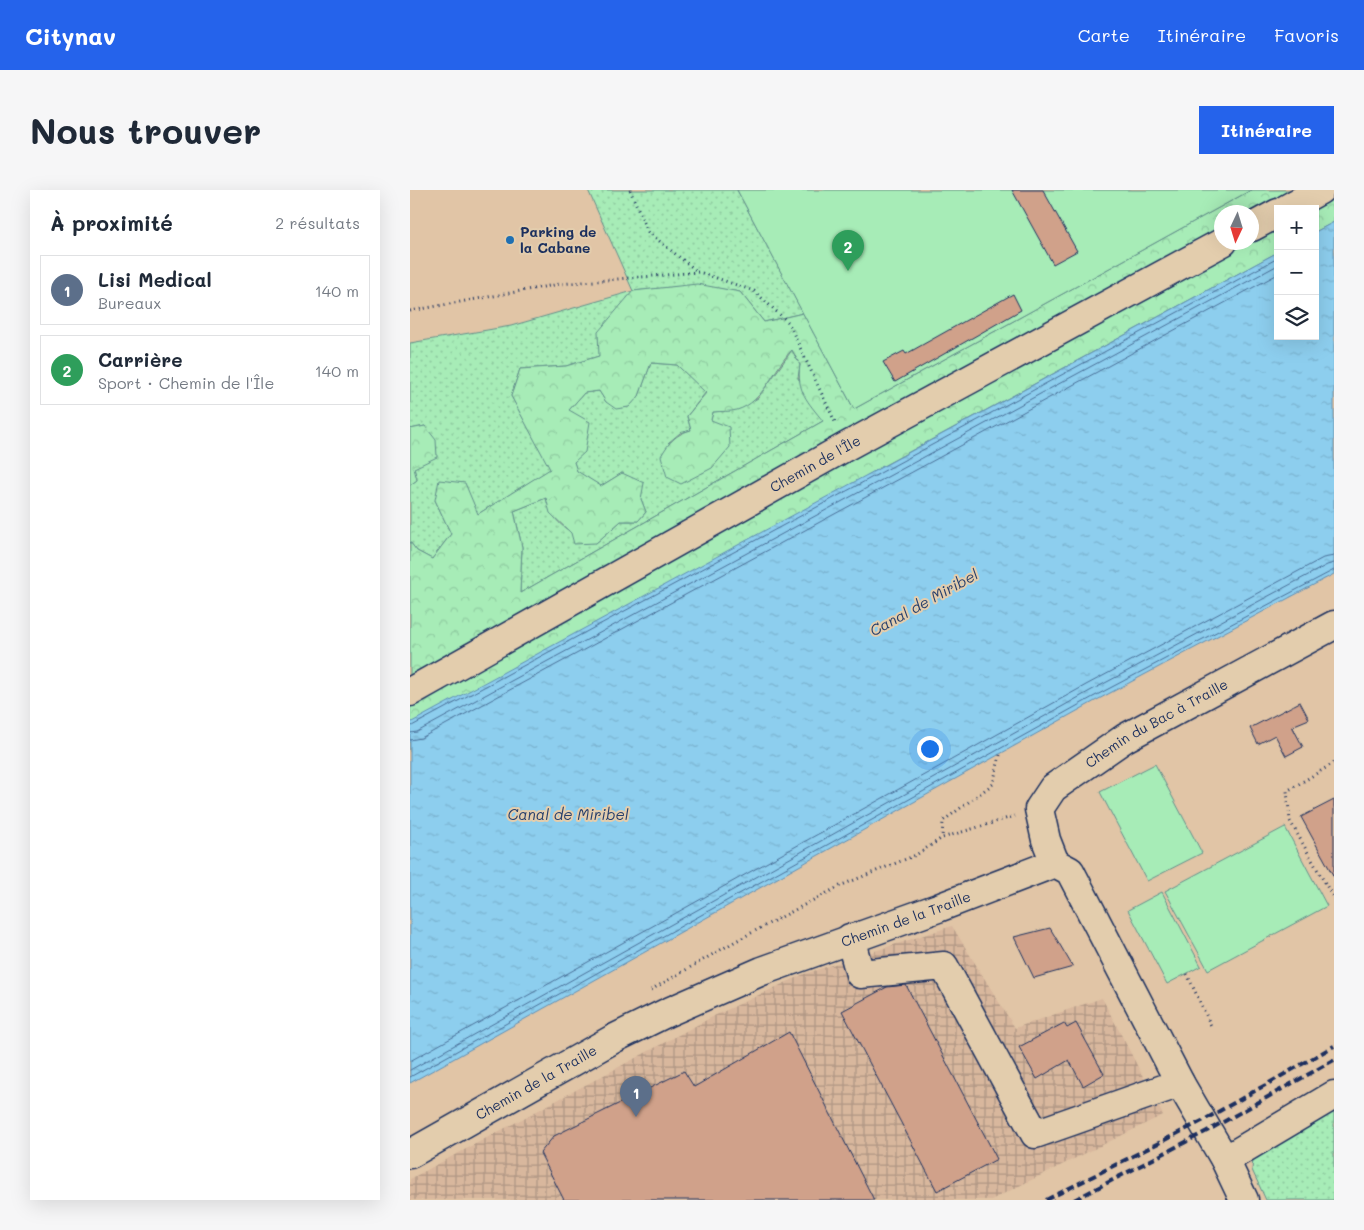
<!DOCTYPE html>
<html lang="fr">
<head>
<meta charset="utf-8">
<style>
	body { margin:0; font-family:Mali,sans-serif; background:#f6f6f7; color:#1f2937 }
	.controls { position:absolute; right:15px; top:15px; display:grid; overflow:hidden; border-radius:0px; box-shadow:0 5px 20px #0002 }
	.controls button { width:45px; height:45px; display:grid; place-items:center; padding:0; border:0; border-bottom:1px solid #e0e1e3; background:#fff; color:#1f2937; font:25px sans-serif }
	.compass { position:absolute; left:804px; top:15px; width:45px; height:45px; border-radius:50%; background:#fff; box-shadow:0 5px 20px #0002; rotate:184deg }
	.you { position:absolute; left:519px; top:558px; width:18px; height:18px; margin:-12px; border:4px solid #fff; border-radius:50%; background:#1a73e8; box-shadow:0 0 0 8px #1a73e833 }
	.badge { display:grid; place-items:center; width:32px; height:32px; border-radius:50%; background:#2563eb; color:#fff; font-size:16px; font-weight:700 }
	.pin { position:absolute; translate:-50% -41px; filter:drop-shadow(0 1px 2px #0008) }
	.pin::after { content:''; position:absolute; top:26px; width:18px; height:15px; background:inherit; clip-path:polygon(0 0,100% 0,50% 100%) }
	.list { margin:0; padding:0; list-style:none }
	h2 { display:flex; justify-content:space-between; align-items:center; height:65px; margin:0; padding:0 20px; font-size:21px }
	h2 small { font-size:16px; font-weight:400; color:#747a83 }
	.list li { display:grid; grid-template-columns:32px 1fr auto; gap:15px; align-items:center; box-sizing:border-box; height:70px; margin:0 10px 10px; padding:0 10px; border:1px solid #e0e1e3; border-radius:0px }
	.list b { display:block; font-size:19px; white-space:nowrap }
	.list p { margin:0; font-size:16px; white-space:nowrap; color:#747a83 }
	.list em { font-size:16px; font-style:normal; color:#747a83 }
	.icon { flex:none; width:28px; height:28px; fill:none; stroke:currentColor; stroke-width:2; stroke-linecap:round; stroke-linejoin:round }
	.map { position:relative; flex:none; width:924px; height:1010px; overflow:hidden; border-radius:0px }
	header { display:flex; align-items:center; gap:30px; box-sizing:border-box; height:70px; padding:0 25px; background:#2563eb; color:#fff }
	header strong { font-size:24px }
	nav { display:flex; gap:28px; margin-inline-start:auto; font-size:18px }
	.intro { display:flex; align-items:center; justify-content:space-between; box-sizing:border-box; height:120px; padding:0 30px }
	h1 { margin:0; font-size:35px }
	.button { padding:12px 22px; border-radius:0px; background:#2563eb; color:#fff; font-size:18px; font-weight:700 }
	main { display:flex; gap:30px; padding:0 30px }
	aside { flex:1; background:#fff; border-radius:0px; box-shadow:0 5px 20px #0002 }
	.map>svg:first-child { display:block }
	.industrial { fill:url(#industrial-grid) }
	.grass { fill:url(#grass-dots); stroke:#618e8a }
	.forest { fill:url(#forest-crowns); stroke:#618e8a; fill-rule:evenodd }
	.pitch { fill:#a7ecb7; stroke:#618e8a }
	.water { fill:url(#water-ripples); stroke:#5f8eb4 }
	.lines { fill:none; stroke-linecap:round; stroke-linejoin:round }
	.shore { stroke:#496f98; stroke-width:1 }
	.building { fill:#d0a18a; stroke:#1b2f5e }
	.minor-casing { stroke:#1b2f5e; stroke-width:31 }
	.path { stroke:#1b2f5e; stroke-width:3; stroke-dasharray:1 4; stroke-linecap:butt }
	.minor { stroke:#e3cdad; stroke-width:28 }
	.rail { stroke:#1b2f5e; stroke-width:4; stroke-dasharray:8 4; stroke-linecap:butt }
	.poi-dot { fill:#1f6fb2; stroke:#e3cdad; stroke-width:2 }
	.labels { text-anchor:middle; stroke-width:4; stroke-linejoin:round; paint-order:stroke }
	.poi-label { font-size:14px; font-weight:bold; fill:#1b2f5e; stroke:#e3cdad; text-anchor:start }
	.street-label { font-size:14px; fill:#1b2f5e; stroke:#e3cdad }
	.water-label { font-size:15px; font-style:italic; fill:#263f6c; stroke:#e3cdad }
</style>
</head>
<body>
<header>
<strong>Citynav</strong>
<nav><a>Carte</a><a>Itinéraire</a><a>Favoris</a></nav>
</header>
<div class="intro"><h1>Nous trouver</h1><a class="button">Itinéraire</a></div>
<main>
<aside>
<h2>À proximité<small>2 résultats</small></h2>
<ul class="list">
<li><span class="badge" style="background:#5c6f8a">1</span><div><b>Lisi Medical</b><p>Bureaux</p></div><em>140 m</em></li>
<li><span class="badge" style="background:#2e9e5b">2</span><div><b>Carrière</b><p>Sport · Chemin de l'Île</p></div><em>140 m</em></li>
</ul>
</aside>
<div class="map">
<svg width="924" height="1010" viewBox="0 0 924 1010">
	<defs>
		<pattern id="industrial-grid" width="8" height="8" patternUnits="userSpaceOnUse" patternTransform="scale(1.25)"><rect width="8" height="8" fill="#d8b79d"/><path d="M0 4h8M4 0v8" fill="none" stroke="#ae9583"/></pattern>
		<pattern id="grass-dots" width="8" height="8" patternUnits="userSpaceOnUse" patternTransform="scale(1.25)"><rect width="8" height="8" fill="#a7ecb7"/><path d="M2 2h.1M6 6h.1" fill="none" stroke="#8fcba0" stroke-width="1.8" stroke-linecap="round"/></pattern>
		<pattern id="forest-crowns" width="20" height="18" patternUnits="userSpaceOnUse" patternTransform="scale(1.25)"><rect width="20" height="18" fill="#a7ecb7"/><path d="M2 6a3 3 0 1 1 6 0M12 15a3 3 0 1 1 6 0" fill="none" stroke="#8fcba0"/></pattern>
		<pattern id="water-ripples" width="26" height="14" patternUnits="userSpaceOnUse" patternTransform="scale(1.25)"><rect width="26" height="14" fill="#8dceee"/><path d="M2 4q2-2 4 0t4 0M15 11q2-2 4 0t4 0" fill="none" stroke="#79b1ce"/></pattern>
	</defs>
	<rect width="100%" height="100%" fill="#e1c5a6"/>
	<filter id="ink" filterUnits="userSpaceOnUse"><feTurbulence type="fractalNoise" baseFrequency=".02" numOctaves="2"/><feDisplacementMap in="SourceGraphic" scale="10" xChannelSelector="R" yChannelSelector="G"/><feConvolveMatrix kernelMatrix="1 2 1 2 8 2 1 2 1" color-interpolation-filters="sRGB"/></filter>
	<g filter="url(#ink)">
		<!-- industrial -->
		<polygon class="industrial" points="542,736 605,838 692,808 753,925 581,1010 0,1010 0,989 304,826 394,784"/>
		<!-- grass -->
		<g class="grass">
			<polygon points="178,0 327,0 393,123 354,132 330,102 287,95 223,101 189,166 156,176 110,179 101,206 141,279 68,324 25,310 41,344 22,369 7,361 0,352 0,295 7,290 4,278 15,236 0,239 0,153 101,136 223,101"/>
			<path d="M382,160L390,175L388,188L413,231L110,403L112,357L104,321L136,308C143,336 161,343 186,353L211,331H228L236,322L231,309L212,283L191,296L167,282L164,272L159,220L174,203L189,201L196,212L229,206L241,173L267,175L296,202L277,226L281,240L270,243L258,253L301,230L303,222L328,219L348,208Z"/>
			<polygon points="924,917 924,1010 856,1010 842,980 843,968"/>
		</g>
		<!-- forest -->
		<g class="forest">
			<path d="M841,0H924V32L905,42V19H868V62L473,276L0,562V352L7,361L22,369L41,344L25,310L29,290L55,293L68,324L140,279L101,206L110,179L156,176L189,166L188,142L223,101L287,94L330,102L354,132L393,123L444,219ZM812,22H842V52H812ZM382,160L390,175C386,201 398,212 413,231L110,403L112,357L104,321L136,308L140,323L161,343L164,354L186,353L211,331H228L236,322L231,309L234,293L212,283L191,296L167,281L164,272L175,262L180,232L159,220L174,203L189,201L196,212L206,219L219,217L229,206L241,173L267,175L296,203L277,226L281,240C266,244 259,252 251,266L257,287L271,294L302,278L320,257L319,237L301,230L303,222C311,221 320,222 327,220C354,212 363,179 382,160Z"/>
			<polygon points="15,236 26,250 27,267 4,278 7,290 0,295 0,239"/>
		</g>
		<!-- pitch -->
		<g class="pitch">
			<polygon points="327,0 841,0 444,219"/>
			<polygon points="745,574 792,663 737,691 690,602"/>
			<polygon points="875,637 917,716 798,780 755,701"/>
			<polygon points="752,702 791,776 757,794 718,720"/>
		</g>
		<!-- water -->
		<polygon class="water" points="924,32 924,384 685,511 0,893 0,533 868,62 868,146 905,146 905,42"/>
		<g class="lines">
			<!-- shore -->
			<g class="shore">
				<polyline points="0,537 868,68"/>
				<polyline points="0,543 7,542 868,75"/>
				<polyline points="0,550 11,548 868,84"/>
				<polyline points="0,871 676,495 913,368 924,366"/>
				<polyline points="0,880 680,501 917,375 924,373"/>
				<polyline points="0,887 683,507 924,380"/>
			</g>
		</g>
		<!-- building -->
		<g class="building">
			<polygon points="602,0 633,0 667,61 643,74"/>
			<polygon points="603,104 611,120 485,192 473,172 494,161 496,164"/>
			<polygon points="890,512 899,529 882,536 893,557 876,566 865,545 848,554 840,538"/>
			<polygon points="924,610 924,687 891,627"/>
			<polygon points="640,738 663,777 624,788 604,747"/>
			<polygon points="496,795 587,969 527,1001 432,821 477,797"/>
			<polygon points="654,833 657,838 666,833 694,884 673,896 659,870 627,889 609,857"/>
			<polygon points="379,842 464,1010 154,1010 130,963 144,946 274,881 284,897"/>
		</g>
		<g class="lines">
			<!-- minor casing -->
			<g class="minor-casing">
				<g id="minor">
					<polyline points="876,19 910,0"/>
					<polyline points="842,37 868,23"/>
					<path id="s1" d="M0,502L437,256L813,52"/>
					<path id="s2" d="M645,673L636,650L629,619L643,598L715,548L924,435"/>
					<polyline points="645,673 660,681 770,893 815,970 834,1010"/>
					<polyline points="440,748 450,784 534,776 625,944 770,893"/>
					<path id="s3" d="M0,964L205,848L256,823L352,781L528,718L645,673"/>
					<polyline points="815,970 924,905"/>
				</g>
			</g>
			<!-- path -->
			<g class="path">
				<polyline points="220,0 238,42 288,82"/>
				<polyline points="0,121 150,94 289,82 344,101 378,132 426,234"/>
				<polyline points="590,565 583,594 533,631 532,648 605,626"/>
				<polyline points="924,573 877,601 880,631 924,709"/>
				<polyline points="777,784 802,838"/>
				<polyline points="241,800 326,751 432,695 506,665 532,648"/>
			</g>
			<!-- minor -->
			<use href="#minor" class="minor"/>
			<!-- rail -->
			<g class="rail">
				<polyline points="636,1010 792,931 924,856"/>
				<polyline points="664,1010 797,941 924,870"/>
			</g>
		</g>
	</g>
	<!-- markers -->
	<circle class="poi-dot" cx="100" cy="50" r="5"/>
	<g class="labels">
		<!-- poi labels -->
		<g class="poi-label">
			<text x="110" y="47">Parking de<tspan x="110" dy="16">la Cabane</tspan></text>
		</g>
		<!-- street labels -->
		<g class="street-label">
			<text dy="5" stroke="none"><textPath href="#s1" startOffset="465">Chemin de l'Île</textPath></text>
			<text dy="5" stroke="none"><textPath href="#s2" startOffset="204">Chemin du Bac à Traille</textPath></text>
			<text dy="5" stroke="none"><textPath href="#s3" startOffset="550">Chemin de la Traille</textPath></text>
			<text dy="5" stroke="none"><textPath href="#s3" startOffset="145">Chemin de la Traille</textPath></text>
		</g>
		<!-- water labels -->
		<g class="water-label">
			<text transform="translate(514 413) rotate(-29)" y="5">Canal de Miribel</text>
			<text x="158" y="630">Canal de Miribel</text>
		</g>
	</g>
</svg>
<div class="controls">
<button>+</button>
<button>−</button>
<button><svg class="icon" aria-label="layers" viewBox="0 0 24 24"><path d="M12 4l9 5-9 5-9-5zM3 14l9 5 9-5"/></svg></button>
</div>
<svg class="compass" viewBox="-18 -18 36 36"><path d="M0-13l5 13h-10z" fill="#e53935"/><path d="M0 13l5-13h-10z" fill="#747a83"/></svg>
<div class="you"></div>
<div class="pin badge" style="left:226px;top:927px;background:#5c6f8a">1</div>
<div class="pin badge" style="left:438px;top:81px;background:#2e9e5b">2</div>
</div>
</main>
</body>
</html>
